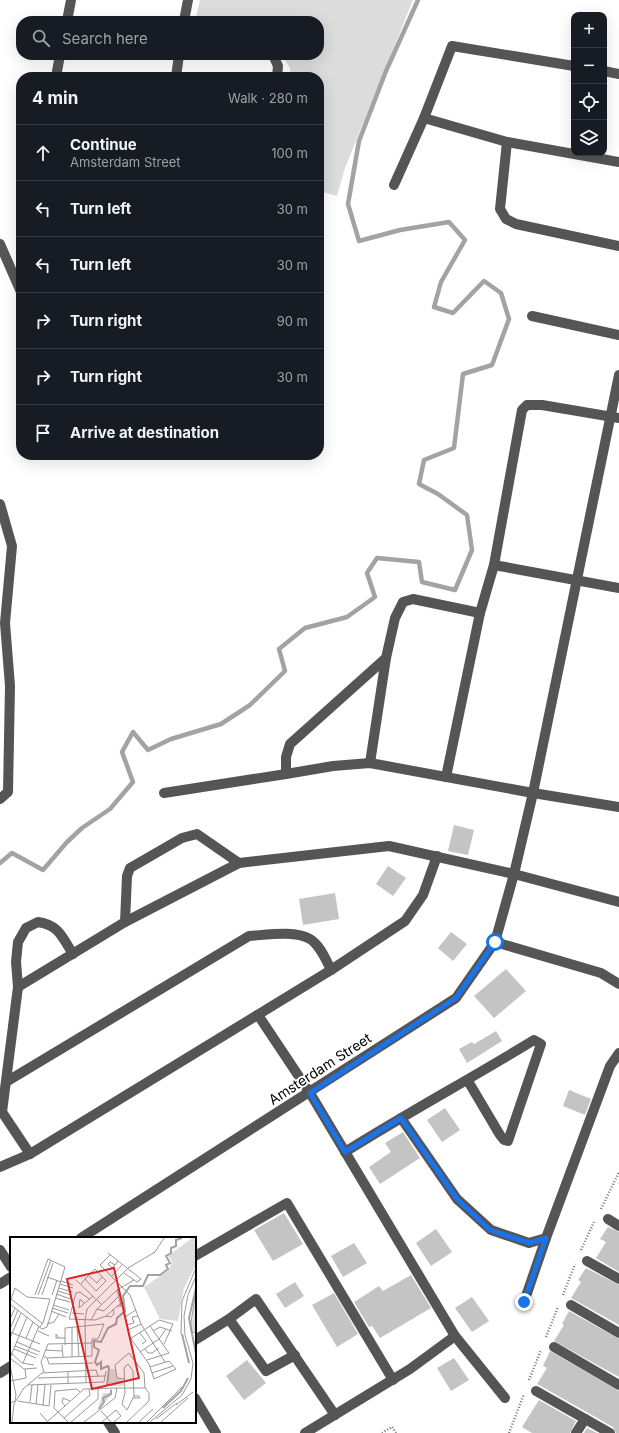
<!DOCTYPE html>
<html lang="en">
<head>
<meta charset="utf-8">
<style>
	body { margin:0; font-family:Inter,sans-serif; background:#20242c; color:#f1f3f6 }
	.controls { position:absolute; right:12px; top:12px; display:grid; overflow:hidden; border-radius:8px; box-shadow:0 4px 16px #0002 }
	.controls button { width:36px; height:36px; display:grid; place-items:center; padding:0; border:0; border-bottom:1px solid #363941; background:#171b24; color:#f1f3f6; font:20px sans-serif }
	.stop { position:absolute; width:12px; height:12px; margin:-9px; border:3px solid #1a73e8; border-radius:50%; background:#fff }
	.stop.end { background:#1a73e8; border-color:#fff; box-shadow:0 1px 4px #0008 }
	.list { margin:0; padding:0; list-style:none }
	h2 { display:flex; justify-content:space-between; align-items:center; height:52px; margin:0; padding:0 16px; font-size:17px }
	h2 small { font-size:13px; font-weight:400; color:#9ea1a6 }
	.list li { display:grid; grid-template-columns:26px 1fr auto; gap:12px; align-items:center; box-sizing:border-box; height:56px; padding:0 16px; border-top:1px solid #363941 }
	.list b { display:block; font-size:15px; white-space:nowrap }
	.list p { margin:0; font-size:13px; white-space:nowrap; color:#9ea1a6 }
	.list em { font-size:13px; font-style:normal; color:#9ea1a6 }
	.icon { flex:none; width:22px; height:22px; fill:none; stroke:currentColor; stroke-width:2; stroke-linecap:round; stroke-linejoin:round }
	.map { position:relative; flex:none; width:619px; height:1433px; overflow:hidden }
	.search { position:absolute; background:#171b24; box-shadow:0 4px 16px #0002; left:16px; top:16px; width:308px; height:44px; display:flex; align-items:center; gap:10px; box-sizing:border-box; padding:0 14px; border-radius:16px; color:#9ea1a6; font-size:15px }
	.panel { position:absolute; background:#171b24; box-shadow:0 4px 16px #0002; left:16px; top:72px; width:308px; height:388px; border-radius:16px }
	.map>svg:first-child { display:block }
	.green { fill:#dcdcdc }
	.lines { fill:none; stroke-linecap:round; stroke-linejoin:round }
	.stream { stroke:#a3a3a3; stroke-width:4.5 }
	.building { fill:#c4c4c4 }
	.path { stroke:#777; stroke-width:2.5; stroke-dasharray:1 2; stroke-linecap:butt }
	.minor { stroke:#555; stroke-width:10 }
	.route { stroke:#1a73e8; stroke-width:5 }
	.labels { text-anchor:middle; stroke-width:3.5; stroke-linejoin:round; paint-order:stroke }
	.street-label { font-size:14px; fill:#000; stroke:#fff }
	.inset-river { fill:none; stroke:#a3a3a3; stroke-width:2 }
	.inset-road { fill:none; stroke:#999; stroke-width:1 }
	.view { fill:#d62828; fill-opacity:0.15; stroke:#d62828; stroke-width:2 }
	.inset-edge { fill:none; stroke:#000; stroke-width:2 }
</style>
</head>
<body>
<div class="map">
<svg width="619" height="1433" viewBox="0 0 619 1433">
	<rect width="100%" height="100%" fill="#fff"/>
	<!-- green -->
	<polygon class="green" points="200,0 413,0 345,168 337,196 319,191 319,77 290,77 290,68 282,55 319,55 319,21 195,21"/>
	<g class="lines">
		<!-- stream -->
		<polyline class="stream" points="0,863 12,853 43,870 67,842 82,828 110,809 133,782 122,752 133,732 148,750 171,739 221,724 250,705 285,671 279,649 305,628 347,617 375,597 367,573 377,558 419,562 422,582 455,590 472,550 467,515 438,494 419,484 424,460 454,448 463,374 492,365 509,319 501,293 484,281 453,313 434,307 441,282 465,240 449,222 400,230 359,241 348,204 359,141 386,71 418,0"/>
	</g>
	<!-- building -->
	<g class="building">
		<polygon points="454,825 474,830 468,855 448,851"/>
		<polygon points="388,866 406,878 393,896 376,884"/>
		<polygon points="335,893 339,919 303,925 299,899"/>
		<polygon points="451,932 467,944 453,961 438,948"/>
		<polygon points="506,969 526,991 494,1018 474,996"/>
		<polygon points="496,1031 502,1041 467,1063 459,1049 472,1042 474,1044"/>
		<polygon points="569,1090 591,1099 585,1115 563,1106"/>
		<polygon points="445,1108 460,1130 442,1142 427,1120"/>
		<polygon points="403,1132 420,1158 380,1184 369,1167 391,1152 385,1143"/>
		<polygon points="284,1213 303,1244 273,1261 254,1230"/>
		<polygon points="608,1227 619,1232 619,1272 596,1258 606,1242 600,1239"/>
		<polygon points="436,1229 452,1252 431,1266 416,1243"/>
		<polygon points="354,1243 367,1263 343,1277 331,1256"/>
		<polygon points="586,1268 619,1285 619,1325 571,1298 581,1282 578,1280"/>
		<polygon points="411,1275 431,1308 380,1338 372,1326 369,1327 354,1302 379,1286 383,1291"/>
		<polygon points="295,1282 304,1296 285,1308 276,1294"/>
		<polygon points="334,1293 358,1334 337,1347 312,1305"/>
		<polygon points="472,1297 489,1321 472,1332 455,1308"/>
		<polygon points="569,1311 619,1339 619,1377 554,1341 564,1325 562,1324"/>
		<polygon points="550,1351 619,1391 619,1433 616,1433 613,1427 537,1384 547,1368 543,1366"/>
		<polygon points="454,1358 469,1380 451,1391 437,1368"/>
		<polygon points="247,1360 266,1383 244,1400 226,1376"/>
		<polygon points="539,1400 576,1421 570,1433 532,1433 522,1427"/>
		<polygon points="587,1428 597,1433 584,1433"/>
	</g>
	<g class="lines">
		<!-- path -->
		<g class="path">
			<polyline points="601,1209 619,1172"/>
			<polyline points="581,1250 595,1220"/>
			<polyline points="563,1295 575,1264"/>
			<polyline points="546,1337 558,1307"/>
			<polyline points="529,1380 541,1350"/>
			<polyline points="382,1433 392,1427 396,1433"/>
			<polyline points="509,1433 524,1394"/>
		</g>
		<!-- minor -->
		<g class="minor">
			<polyline points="67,21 71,0"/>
			<polyline points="184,21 188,0"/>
			<polyline points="273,55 278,66 277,77"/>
			<polyline points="604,71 619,74"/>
			<polyline points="56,77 60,55"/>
			<polyline points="176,77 179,55"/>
			<polyline points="424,118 507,142 619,162"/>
			<polyline points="507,142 500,209 506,219 516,224 619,246"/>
			<polyline points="394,185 424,118 452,46 574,66"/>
			<polyline points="0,244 21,292"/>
			<polyline points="532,316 619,335"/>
			<polyline points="619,418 542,405 527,405 522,410 494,565 480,613 413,599 403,602 395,618 386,658 290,744 286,757 286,774 333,766 370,763 533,793 619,807"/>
			<polyline points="0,504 12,546 5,623 10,686 8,792 0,799"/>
			<polyline points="494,565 619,588"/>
			<polyline points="370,763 386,658"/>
			<polyline points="446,777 480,613"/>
			<polyline points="164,793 286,774"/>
			<polyline points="125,922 127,876 130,868 182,838 197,834 239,863"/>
			<polyline points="495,942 601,973 619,984"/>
			<polyline points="331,970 405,921 423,895 437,856"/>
			<polyline points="18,987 125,922 239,863 389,846 514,874 619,902"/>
			<polyline points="258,1015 310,1093 455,1336 505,1398"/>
			<polyline points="401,1118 457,1199 491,1230 529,1243 546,1238 610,1066 619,1053"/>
			<path d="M345,1152C407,1113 472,1078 534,1040L541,1044L508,1141L504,1140L500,1135L468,1081"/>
			<path d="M30,1154L2,1112L18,987L16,962L18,942L26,928L38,922C59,925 62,937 73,954"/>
			<path d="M0,1167L30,1154L331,970C326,960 320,945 310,939C295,930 266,935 249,936L6,1082"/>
			<polyline points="608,1219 619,1226"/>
			<polyline points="81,1238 456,998 495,942 514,874 533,793 619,375"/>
			<polyline points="0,1250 11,1267"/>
			<polyline points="195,1256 287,1203 393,1380"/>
			<polyline points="587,1261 619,1279"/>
			<polyline points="0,1284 11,1277"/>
			<polyline points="524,1302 546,1238"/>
			<polyline points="571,1305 619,1333"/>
			<polyline points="229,1319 266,1371 295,1355"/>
			<polyline points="195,1340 229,1319 256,1299 335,1415"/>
			<polyline points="554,1347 619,1385"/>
			<polyline points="0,1373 11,1366"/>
			<polyline points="536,1391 610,1433"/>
			<polyline points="195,1398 216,1433"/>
			<polyline points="108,1422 115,1433"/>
			<polyline points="305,1433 410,1369 455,1336"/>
			<polyline points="576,1433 585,1419"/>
		</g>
	</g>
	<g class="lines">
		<!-- route -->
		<polyline class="route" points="495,942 456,998 310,1093 345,1152 401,1118 457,1199 490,1230 529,1243 546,1238 524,1302"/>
	</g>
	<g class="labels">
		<!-- street labels -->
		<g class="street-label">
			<text transform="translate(320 1069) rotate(-33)" y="5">Amsterdam Street</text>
		</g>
	</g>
	<!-- overview -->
	<g transform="translate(10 1237)">
		<rect width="186" height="186" fill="#fff"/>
		<path d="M182,1H186V28L174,51L168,84L150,82L134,50L159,33L162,24L158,19ZM186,58V95L182,93V85ZM100,132H105L108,142L114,143V149H98ZM100,152H102V157L87,174L93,156H100Z" fill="#dcdcdc"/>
		<path class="inset-river" d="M186,51L179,81L186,117M172,97L179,126M97,149L99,131L98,129L91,132V125L87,128L85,125L89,113L84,110V104L91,105L98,91L106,87L107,81L115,74L113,59L120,49H133L138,38H150L158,32L156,28L160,26L156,19L161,16V11L166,9V3L172,1M153,171L171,154L178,141M89,172L94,165L93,161L101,157V153"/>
		<path class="inset-road" d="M98,16L131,42L127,45L114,36M100,18L90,28L120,58L131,87L155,125M105,28L100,25L98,27L102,31L105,28L108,24M79,39L87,46L92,40M37,40L51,45M101,40L113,27M66,43L92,68M51,44L63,48M50,47L63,51M71,47L75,42L85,32L96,44L86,54L75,42M49,51L62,55M107,53L111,69H107M48,54L61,58M186,55L181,85V94L186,96M46,57L61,62M28,58L41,23M32,58L43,26M42,58L47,43M110,58L94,74L87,72L107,53L124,43M45,61L60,65M79,62L70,55L66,56L59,82L85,83L96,79L111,66M0,67L32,92L37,90L55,30L38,22L25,58M43,68L59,73M42,71L58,76M69,71L83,59M69,71L70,62L74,66M126,73L115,80L119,99L139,127L144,142L166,132L159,124L140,130M41,74L56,80M62,76L74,77M96,79L101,80L104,77L103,72M0,82L5,71M81,83L87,72M37,87L44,85L49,77M116,88L124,86L122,80L128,79M30,90L33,86L40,62L17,60L5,51L1,62L33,87M62,90V120M67,90L69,120M0,92L8,73M118,93L131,87M28,94L39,99M143,94L150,90L162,94M0,95L30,107M130,96L136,104L132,107M171,97L172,64L186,31M0,101L11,76M16,101L23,85M49,101L46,97V101H55M120,102L149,83L163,87L154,107M7,105L30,115M52,108L53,120M5,109L28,118M4,112L26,121M135,112L138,116H142L149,111M35,113L52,114M0,115L12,126L24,128M130,115L149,102L156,92M33,119L37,121L82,119V102H88L94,87L55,91V108M0,121L17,80M0,121L14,132L27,131M37,121L39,127L83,126M137,123L159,116L140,89M13,126L29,89M118,127L123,134L124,159L117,173L112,167L115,156L114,131ZM0,128L6,158L5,164L0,166M58,134V147M34,135L31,125L38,107L82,106M142,136L163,129M28,141L95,139M115,142L107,141L105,128L119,116L134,136L135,151M0,144L16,141L15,132M76,146L75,83L77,72L118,31L145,15L154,1M18,148L94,145L96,134M107,151H135L139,156V164L117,185M123,161H130L129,159H124M8,164L39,169L41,148M20,165L22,148M26,167L28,148M33,168L35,148M166,168L183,155M55,169L52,165L53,161L60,164M91,174L101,185M30,176L38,185M54,181L80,158L79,152M146,182L167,166M2,185L4,167L14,151L32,136L86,133L88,139M37,185L74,152L107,151L105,161L74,185M58,185L44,171L45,154L67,152L70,155M61,185L88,162V152M92,185L106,173L111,179L104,185M129,185L143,172M137,185L172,150M140,185L172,158L181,142L183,126L175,98L174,79L178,58L186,39M151,185L178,161"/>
		<path class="view" d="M104,31L129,141L82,152L57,42Z"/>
		<rect width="186" height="186" class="inset-edge"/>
	</g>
</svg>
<div class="controls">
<button>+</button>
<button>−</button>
<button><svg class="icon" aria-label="locate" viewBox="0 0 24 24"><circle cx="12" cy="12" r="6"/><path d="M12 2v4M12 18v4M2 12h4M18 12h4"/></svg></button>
<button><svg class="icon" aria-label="layers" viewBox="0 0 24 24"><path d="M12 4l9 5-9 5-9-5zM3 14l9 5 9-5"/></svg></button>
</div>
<div class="stop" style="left:495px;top:942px"></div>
<div class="stop end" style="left:524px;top:1302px"></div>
<div class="search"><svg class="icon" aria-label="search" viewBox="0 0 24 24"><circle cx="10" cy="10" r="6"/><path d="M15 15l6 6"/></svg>Search here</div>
<section class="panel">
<h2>4 min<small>Walk · 280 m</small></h2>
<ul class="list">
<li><svg class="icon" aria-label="ahead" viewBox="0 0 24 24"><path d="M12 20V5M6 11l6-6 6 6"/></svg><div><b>Continue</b><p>Amsterdam Street</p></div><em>100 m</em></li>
<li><svg class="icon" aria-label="left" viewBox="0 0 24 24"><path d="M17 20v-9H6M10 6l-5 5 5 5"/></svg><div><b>Turn left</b></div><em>30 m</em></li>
<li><svg class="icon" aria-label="left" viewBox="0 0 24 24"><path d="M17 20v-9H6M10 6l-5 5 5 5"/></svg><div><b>Turn left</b></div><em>30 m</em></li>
<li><svg class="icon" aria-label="right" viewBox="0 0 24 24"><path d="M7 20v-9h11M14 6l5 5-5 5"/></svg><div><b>Turn right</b></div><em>90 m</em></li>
<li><svg class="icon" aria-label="right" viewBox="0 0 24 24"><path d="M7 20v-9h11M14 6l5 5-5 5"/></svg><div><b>Turn right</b></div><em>30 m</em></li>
<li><svg class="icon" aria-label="arrive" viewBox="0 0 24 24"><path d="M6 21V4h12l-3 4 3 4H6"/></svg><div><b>Arrive at destination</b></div></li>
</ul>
</section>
</div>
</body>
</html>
